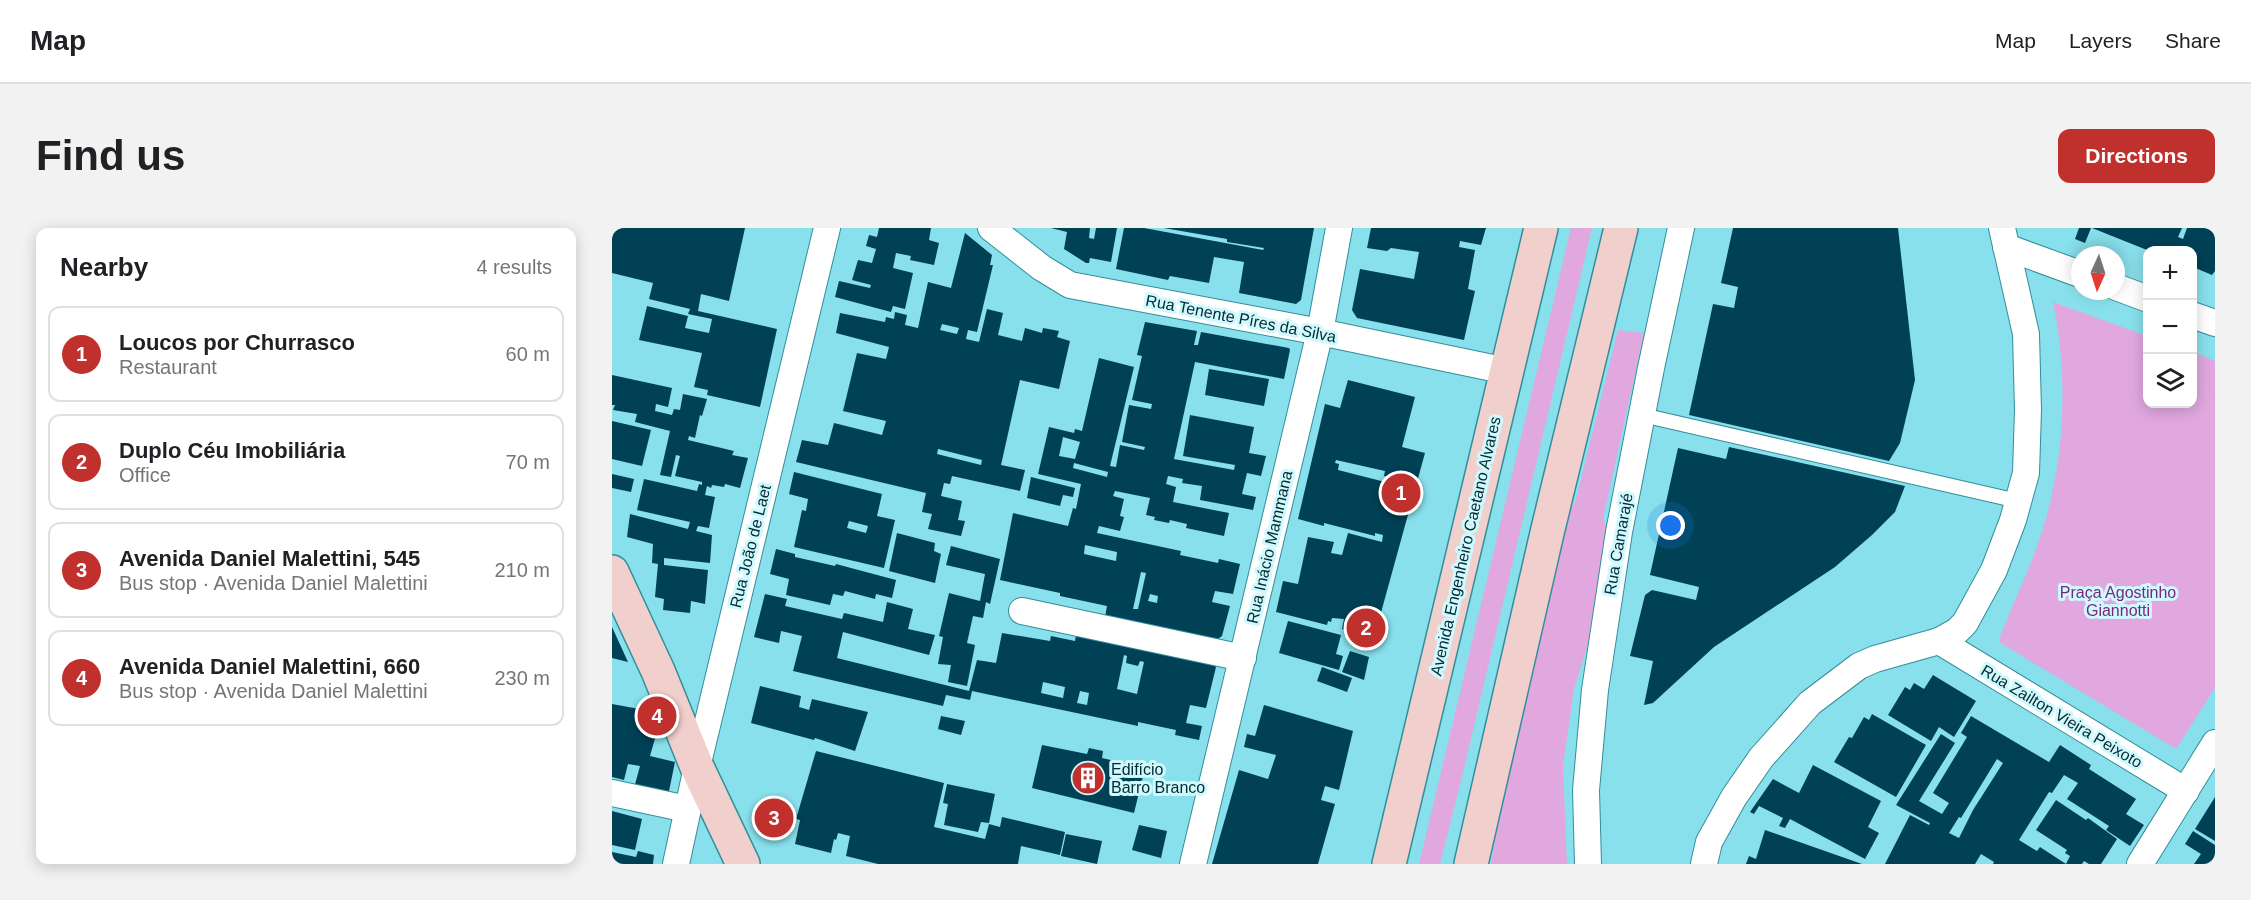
<!DOCTYPE html>
<html lang="en">
<head>
<meta charset="utf-8">
<style>
	body { margin:0; font-family:Helvetica,sans-serif; background:#f2f2f2; color:#202124 }
	.controls { position:absolute; right:18px; top:18px; display:grid; overflow:hidden; border-radius:12px; box-shadow:0 3px 15px #0003 }
	.controls button { width:54px; height:54px; display:grid; place-items:center; padding:0; border:0; border-bottom:2px solid #e0e0e0; background:#fff; color:#202124; font:30px sans-serif }
	.compass { position:absolute; left:1459px; top:18px; width:54px; height:54px; border-radius:50%; background:#fff; box-shadow:0 3px 15px #0003; rotate:183deg }
	.you { position:absolute; left:1059px; top:298px; width:21px; height:21px; margin:-15px; border:4px solid #fff; border-radius:50%; background:#1a73e8; box-shadow:0 0 0 9px #1a73e833 }
	.badge { display:grid; place-items:center; width:39px; height:39px; border-radius:50%; background:#c0312d; color:#fff; font-size:20px; font-weight:700 }
	.pin { position:absolute; translate:-50% -50%; border:3px solid #fff; box-shadow:0 2px 6px #0006 }
	.list { margin:0; padding:0; list-style:none }
	h2 { display:flex; justify-content:space-between; align-items:center; height:78px; margin:0; padding:0 24px; font-size:26px }
	h2 small { font-size:20px; font-weight:400; color:#757577 }
	.list li { display:grid; grid-template-columns:39px 1fr auto; gap:18px; align-items:center; box-sizing:border-box; height:96px; margin:0 12px 12px; padding:0 12px; border:2px solid #e0e0e0; border-radius:12px }
	.list b { display:block; font-size:22px; white-space:nowrap }
	.list p { margin:0; font-size:20px; white-space:nowrap; color:#757577 }
	.list em { font-size:20px; font-style:normal; color:#757577 }
	.icon { flex:none; width:33px; height:33px; fill:none; stroke:currentColor; stroke-width:2; stroke-linecap:round; stroke-linejoin:round }
	.map { position:relative; flex:none; width:1603px; height:636px; overflow:hidden; border-radius:12px }
	header { display:flex; align-items:center; gap:36px; box-sizing:border-box; height:84px; padding:0 30px; background:#fff; border-bottom:2px solid #e0e0e0 }
	header strong { font-size:28px }
	nav { display:flex; gap:33px; margin-inline-start:auto; font-size:21px }
	.intro { display:flex; align-items:center; justify-content:space-between; box-sizing:border-box; height:144px; padding:0 36px }
	h1 { margin:0; font-size:42px }
	.button { padding:15px 27px; border-radius:12px; background:#c0312d; color:#fff; font-size:21px; font-weight:700 }
	main { display:flex; gap:36px; padding:0 36px }
	aside { flex:1; background:#fff; border-radius:12px; box-shadow:0 3px 15px #0003 }
	.map>svg:first-child { display:block }
	.green { fill:#e0a8df }
	.building { fill:#004156; fill-rule:evenodd }
	.lines { fill:none; stroke-linecap:round; stroke-linejoin:round }
	.lane-casing { stroke:#328e99; stroke-width:16 }
	.street-casing { stroke:#328e99; stroke-width:28 }
	.secondary-casing { stroke:#328e99; stroke-width:36 }
	.lane { stroke:#fff; stroke-width:14 }
	.street { stroke:#fff; stroke-width:26 }
	.secondary { stroke:#f1cfcc; stroke-width:33 }
	.labels { text-anchor:middle; stroke-width:6; stroke-linejoin:round; paint-order:stroke }
	.street-label { font-size:16px; fill:#032b30; stroke:#d0f9ff }
	.park-label { font-size:16px; fill:#79297a; stroke:#d0f9ff }
	.poi-label { font-size:16px; fill:#032b30; stroke:#d0f9ff; text-anchor:start }
</style>
</head>
<body>
<header>
<strong>Map</strong>
<nav><a>Map</a><a>Layers</a><a>Share</a></nav>
</header>
<div class="intro"><h1>Find us</h1><a class="button">Directions</a></div>
<main>
<aside>
<h2>Nearby<small>4 results</small></h2>
<ul class="list">
<li><span class="badge">1</span><div><b>Loucos por Churrasco</b><p>Restaurant</p></div><em>60 m</em></li>
<li><span class="badge">2</span><div><b>Duplo Céu Imobiliária</b><p>Office</p></div><em>70 m</em></li>
<li><span class="badge">3</span><div><b>Avenida Daniel Malettini, 545</b><p>Bus stop · Avenida Daniel Malettini</p></div><em>210 m</em></li>
<li><span class="badge">4</span><div><b>Avenida Daniel Malettini, 660</b><p>Bus stop · Avenida Daniel Malettini</p></div><em>230 m</em></li>
</ul>
</aside>
<div class="map">
<svg width="1603" height="636" viewBox="0 0 1603 636">
	<rect width="100%" height="100%" fill="#88e0ec"/>
	<!-- green -->
	<g class="green">
		<polygon points="959,0 980,0 848,557 828,636 807,636"/>
		<path d="M1441,74L1535,108L1536,176H1580L1581,124L1603,133V460L1564,521L1387,414C1389,404 1394,394 1398,384C1408,360 1419,337 1427,312C1453,238 1457,151 1441,74Z"/>
		<polygon points="1006,102 1032,105 991,291 1005,321 962,461 951,538 955,636 879,636 935,305 963,275"/>
	</g>
	<!-- building -->
	<g class="building">
		<polygon points="0,0 133,0 117,73 89,66 86,83 165,101 148,179 95,167 96,162 82,159 90,125 27,112 35,78 76,88 73,100 97,105 100,91 76,86 78,81 37,71 41,55 0,45"/>
		<polygon points="267,0 319,0 317,12 327,15 322,37 298,32 299,28 284,25 281,40 301,45 293,81 281,78 279,84 223,69 227,53 258,60 259,57 240,52 246,32 260,35 264,21 254,18 257,7 265,9"/>
		<polygon points="439,0 478,0 477,10 482,11 484,0 505,0 499,34 478,30 477,35 474,35 452,21 455,4"/>
		<polygon points="512,0 532,0 651,22 652,20 615,14 615,11 552,0 702,0 689,72 684,76 627,65 632,34 602,29 597,55 558,48 556,52 504,41"/>
		<polygon points="759,0 874,0 869,17 848,13 847,19 863,22 856,61 863,63 852,112 745,90 740,82 748,41 802,51 807,24 779,20 775,23 755,20"/>
		<polygon points="1121,0 1286,0 1303,152 1288,215 1277,233 1077,187 1101,76 1122,80 1126,59 1109,55"/>
		<polygon points="1467,0 1479,0 1473,15 1463,11"/>
		<polygon points="1480,0 1570,0 1566,9 1571,11 1575,0 1603,0 1603,43 1600,47 1581,39 1581,22 1535,22"/>
		<path d="M353,5L380,27L378,37H381L365,104L356,102L354,111L367,114L375,81L391,85L386,107L410,113L413,100L430,105L431,100L447,103L445,109L458,113L447,161L408,152L389,237L413,242L408,263L340,248L338,256L332,255L329,268L350,273L346,292L353,293L349,308L316,301L320,286L310,284L314,265L184,234L190,212L216,217L222,195L270,207L274,193L231,183L245,125L274,131L277,119L224,105L228,85L273,94L274,89L282,91L283,84L295,87L293,97L306,100L316,54L339,60ZM330,96L347,100L345,106L328,102ZM326,221L370,232L369,237L325,226Z"/>
		<path d="M533,94L585,103L582,117H586L589,104L677,120L678,122L672,151L583,134L562,231L622,242L623,237L571,228L578,187L642,199L637,225L654,228L649,248L635,245L630,266L644,269L641,282L588,272L590,258L570,255L571,251L556,248L554,256L564,259L561,274L617,285L612,308L574,300L575,296L558,292L557,295L542,292L543,289L534,287L538,270L503,263L501,268L512,271L508,288L512,289L508,303L487,298L485,305L569,323L568,327L606,335L607,331L628,336L621,366L603,363L600,374L618,378L610,408L602,414L493,389L495,378L448,368V365L388,352L401,285L456,298L461,280L464,281L469,256L426,246L437,199L462,205L463,201L470,203L487,130L522,139L498,238L504,239L508,217L532,222L533,219L510,214L517,177L539,181L540,176L520,172L530,128L525,127ZM451,209L468,214L463,231L447,228ZM462,235L496,244L495,249L461,240ZM473,317L505,324L504,333L472,326ZM529,344L534,345L526,381H521ZM538,366L546,368L545,375L536,373Z"/>
		<polygon points="597,141 657,151 652,178 593,167"/>
		<polygon points="0,147 60,160 56,179 44,176 43,183 60,187 62,181 68,182 71,166 95,171 90,188 88,187 83,210 77,208 76,212 122,223 120,227 136,230 128,260 113,256 112,259 100,257 99,260 95,258 93,267 103,269 97,300 86,298 84,303 100,307 98,335 52,330 52,337 96,342 93,376 79,373 78,385 51,382 52,371 43,369 46,336 40,335 41,316 15,309 18,286 76,301 78,294 25,282 32,251 85,263 87,256 90,257 90,254 63,248 68,228 64,227 59,249 48,247 58,203 23,194 25,186 1,182 3,177 0,177"/>
		<path d="M736,152L803,169L790,219L813,225L762,410L730,401L732,391L720,390L719,394L716,393L715,397L664,384L671,353L686,356L696,309L722,314L719,325L730,327L736,305L770,314L771,307L763,305V308L712,295V298L686,291L713,176L728,180ZM724,232L773,243L772,248L783,251L781,256L726,242L727,236L723,235Z"/>
		<polygon points="0,193 39,202 30,238 0,231"/>
		<polygon points="1117,219 1293,258 1283,284 1260,307 1223,339 1102,419 1041,475 1032,477 1041,433 1018,428 1033,367 1040,362 1084,372 1087,359 1038,347 1066,220 1114,231"/>
		<path d="M182,244L270,266L265,288L283,292L272,340L182,319L190,282L194,283L196,271L177,266ZM237,293L256,298L254,305L235,300Z"/>
		<polygon points="0,246 22,251 19,264 0,260"/>
		<polygon points="419,249 463,260 461,269 451,267 448,278 415,270"/>
		<polygon points="285,305 323,315 322,323 329,326 323,355 277,343"/>
		<polygon points="339,318 388,331 378,376 374,374 371,390 361,388 355,415 363,417 355,458 336,454 339,437 326,436 331,409 327,408 337,365 368,373 373,346 334,337"/>
		<polygon points="164,321 183,326 183,329 223,338 224,336 284,352 280,370 264,366 263,371 233,363 231,368 221,366 218,377 174,367 177,351 158,346"/>
		<path d="M153,366L175,371L173,378L230,391L232,385L271,394L275,374L301,381L296,401L323,407L317,427L231,404L225,430L357,463L365,432L384,435L390,405L438,413L439,408L463,413L465,402L598,432L604,439L594,480L578,477L574,495L590,498L587,512L563,507L564,502L526,494V498L360,463L358,472L334,467L331,478L181,443L190,408L169,403L167,415L142,409ZM512,427L515,428L514,435L526,438L528,433L532,434L525,466L505,461ZM431,454L453,459L451,470L429,465ZM468,463L477,465L475,477L465,475Z"/>
		<polygon points="676,393 729,407 724,426 731,428 727,442 667,425"/>
		<polygon points="0,399 16,434 0,430"/>
		<polygon points="738,423 757,429 752,452 730,444"/>
		<polygon points="710,439 740,450 735,464 705,453"/>
		<polygon points="1321,447 1364,473 1342,509 1327,499 1319,513 1276,487 1293,459 1298,462 1302,455 1312,461"/>
		<polygon points="148,458 189,468 187,479 197,482 200,471 256,484 243,523 203,510 202,512 139,495"/>
		<polygon points="0,476 38,483 34,504 44,507 38,528 63,534 56,568 22,560 28,538 16,536 12,552 0,549"/>
		<polygon points="652,477 741,503 727,562 713,558 709,572 723,576 706,636 600,636 627,542 656,551 664,527 632,519 635,506 643,508"/>
		<polygon points="1260,486 1314,517 1284,569 1222,534 1237,509 1240,510 1252,489 1257,492"/>
		<polygon points="329,488 353,493 349,507 326,501"/>
		<path d="M1359,488L1437,534L1448,517L1479,537L1477,541L1524,571L1514,586L1532,597L1518,618L1494,602L1497,598L1455,571L1466,555L1452,547L1440,565L1437,564L1407,612L1425,623L1428,619L1454,636L1458,628L1453,625L1455,622L1424,602L1444,572L1474,592L1476,590L1505,611L1489,636H1477L1472,633L1470,636H1381L1382,634L1369,626L1363,636H1273L1298,587L1317,597L1318,595L1284,577L1329,506L1343,515L1307,573L1330,586L1337,575L1321,565L1355,509L1349,505ZM1385,531L1391,535L1361,582L1347,610L1337,605L1347,589L1349,590Z"/>
		<polygon points="430,517 475,526 477,520 491,523 490,530 533,540 522,585 420,560"/>
		<polygon points="204,523 332,555 322,599 373,611 377,596 388,599 390,589 453,604 448,627 409,618 406,636 266,636 234,628 238,608 226,605 224,612 222,611 219,625 183,616 188,592 184,591"/>
		<polygon points="1201,537 1269,573 1256,599 1267,605 1253,631 1178,591 1173,600 1167,598 1171,590 1147,578 1142,586 1138,584 1161,551 1187,565"/>
		<polygon points="335,556 383,566 377,595 369,594 366,604 332,597 336,576 331,575"/>
		<polygon points="1603,569 1603,613 1583,601"/>
		<polygon points="0,583 30,591 23,622 0,617"/>
		<polygon points="527,597 555,603 549,630 520,622"/>
		<polygon points="1153,602 1250,636 1134,636 1137,628 1144,631"/>
		<polygon points="1581,603 1603,617 1603,636 1582,636 1589,626 1573,616"/>
		<polygon points="454,606 490,613 485,636 449,628"/>
		<polygon points="26,623 42,627 41,636 0,636 0,624 24,629"/>
	</g>
	<g class="lines">
		<!-- lane casing -->
		<g class="lane-casing">
			<polyline id="lane" points="1030,187 1406,273"/>
		</g>
		<!-- street casing -->
		<g class="street-casing">
			<g id="street">
				<polyline points="379,0 430,40 458,57 708,104 895,143"/>
				<polyline points="1394,19 1468,46"/>
				<polyline points="1504,59 1536,71"/>
				<polyline points="1580,87 1603,95"/>
				<polyline points="410,383 631,430"/>
				<polyline points="1327,413 1574,563"/>
				<polyline points="0,565 75,581"/>
				<polyline points="64,636 85,539 215,0"/>
				<polyline points="581,636 708,104 727,0"/>
				<polyline points="976,636 974,562 983,462 1007,304 1039,140 1069,0"/>
				<polyline points="1092,636 1097,614 1122,569 1149,530 1198,475 1247,438 1263,431 1327,413 1345,403 1353,395 1382,342 1401,292 1414,245 1416,182 1414,106 1390,0"/>
				<polyline points="1528,636 1603,515"/>
			</g>
		</g>
		<!-- secondary casing -->
		<g class="secondary-casing">
			<g id="secondary">
				<polyline points="0,344 46,443 85,539 131,636"/>
				<polyline points="777,636 929,0"/>
				<polyline points="859,636 935,305 1009,0"/>
			</g>
		</g>
		<!-- lane -->
		<use href="#lane" class="lane"/>
		<!-- street -->
		<use href="#street" class="street"/>
		<!-- secondary -->
		<use href="#secondary" class="secondary"/>
	</g>
	<!-- icons -->
	<defs>
		<g id="building-disc" transform="scale(1.725)"><circle r="9.5" fill="#c0312d" stroke="#d0f9ff"/><path d="M-4-6H4V6H1V3H-1V6H-4ZM-2.5-4.3h1.7v1.8h-1.7ZM.8-4.3h1.7v1.8H.8ZM-2.5-1h1.7V.8h-1.7ZM.8-1h1.7V.8H.8Z" fill="#fff"/></g>
	</defs>
	<g fill-rule="evenodd">
		<use href="#building-disc" x="476" y="550"/>
	</g>
	<g class="labels">
		<!-- street labels -->
		<g class="street-label">
			<text transform="translate(629 90) rotate(11)" y="6">Rua Tenente Píres da Silva</text>
			<text transform="translate(1006 316) rotate(-80)" y="6">Rua Camarajé</text>
			<text transform="translate(138 318) rotate(-76)" y="6">Rua João de Laet</text>
			<text transform="translate(853 318) rotate(-77)" y="6">Avenida Engenheiro Caetano Alvares</text>
			<text transform="translate(657 319) rotate(-77)" y="6">Rua Inácio Mammana</text>
			<text transform="translate(1450 488) rotate(31)" y="6">Rua Zailton Vieira Peixoto</text>
		</g>
		<!-- park labels -->
		<g class="park-label">
			<text x="1506" y="370">Praça Agostinho<tspan x="1506" dy="18">Giannotti</tspan></text>
		</g>
		<!-- poi labels -->
		<g class="poi-label">
			<text x="499" y="547">Edifício<tspan x="499" dy="18">Barro Branco</tspan></text>
		</g>
	</g>
</svg>
<div class="controls">
<button>+</button>
<button>−</button>
<button><svg class="icon" aria-label="layers" viewBox="0 0 24 24"><path d="M12 4l9 5-9 5-9-5zM3 14l9 5 9-5"/></svg></button>
</div>
<svg class="compass" viewBox="-18 -18 36 36"><path d="M0-13l5 13h-10z" fill="#e53935"/><path d="M0 13l5-13h-10z" fill="#757577"/></svg>
<div class="you"></div>
<div class="pin badge" style="left:789px;top:265px">1</div>
<div class="pin badge" style="left:754px;top:400px">2</div>
<div class="pin badge" style="left:162px;top:590px">3</div>
<div class="pin badge" style="left:45px;top:488px">4</div>
</div>
</main>
</body>
</html>
